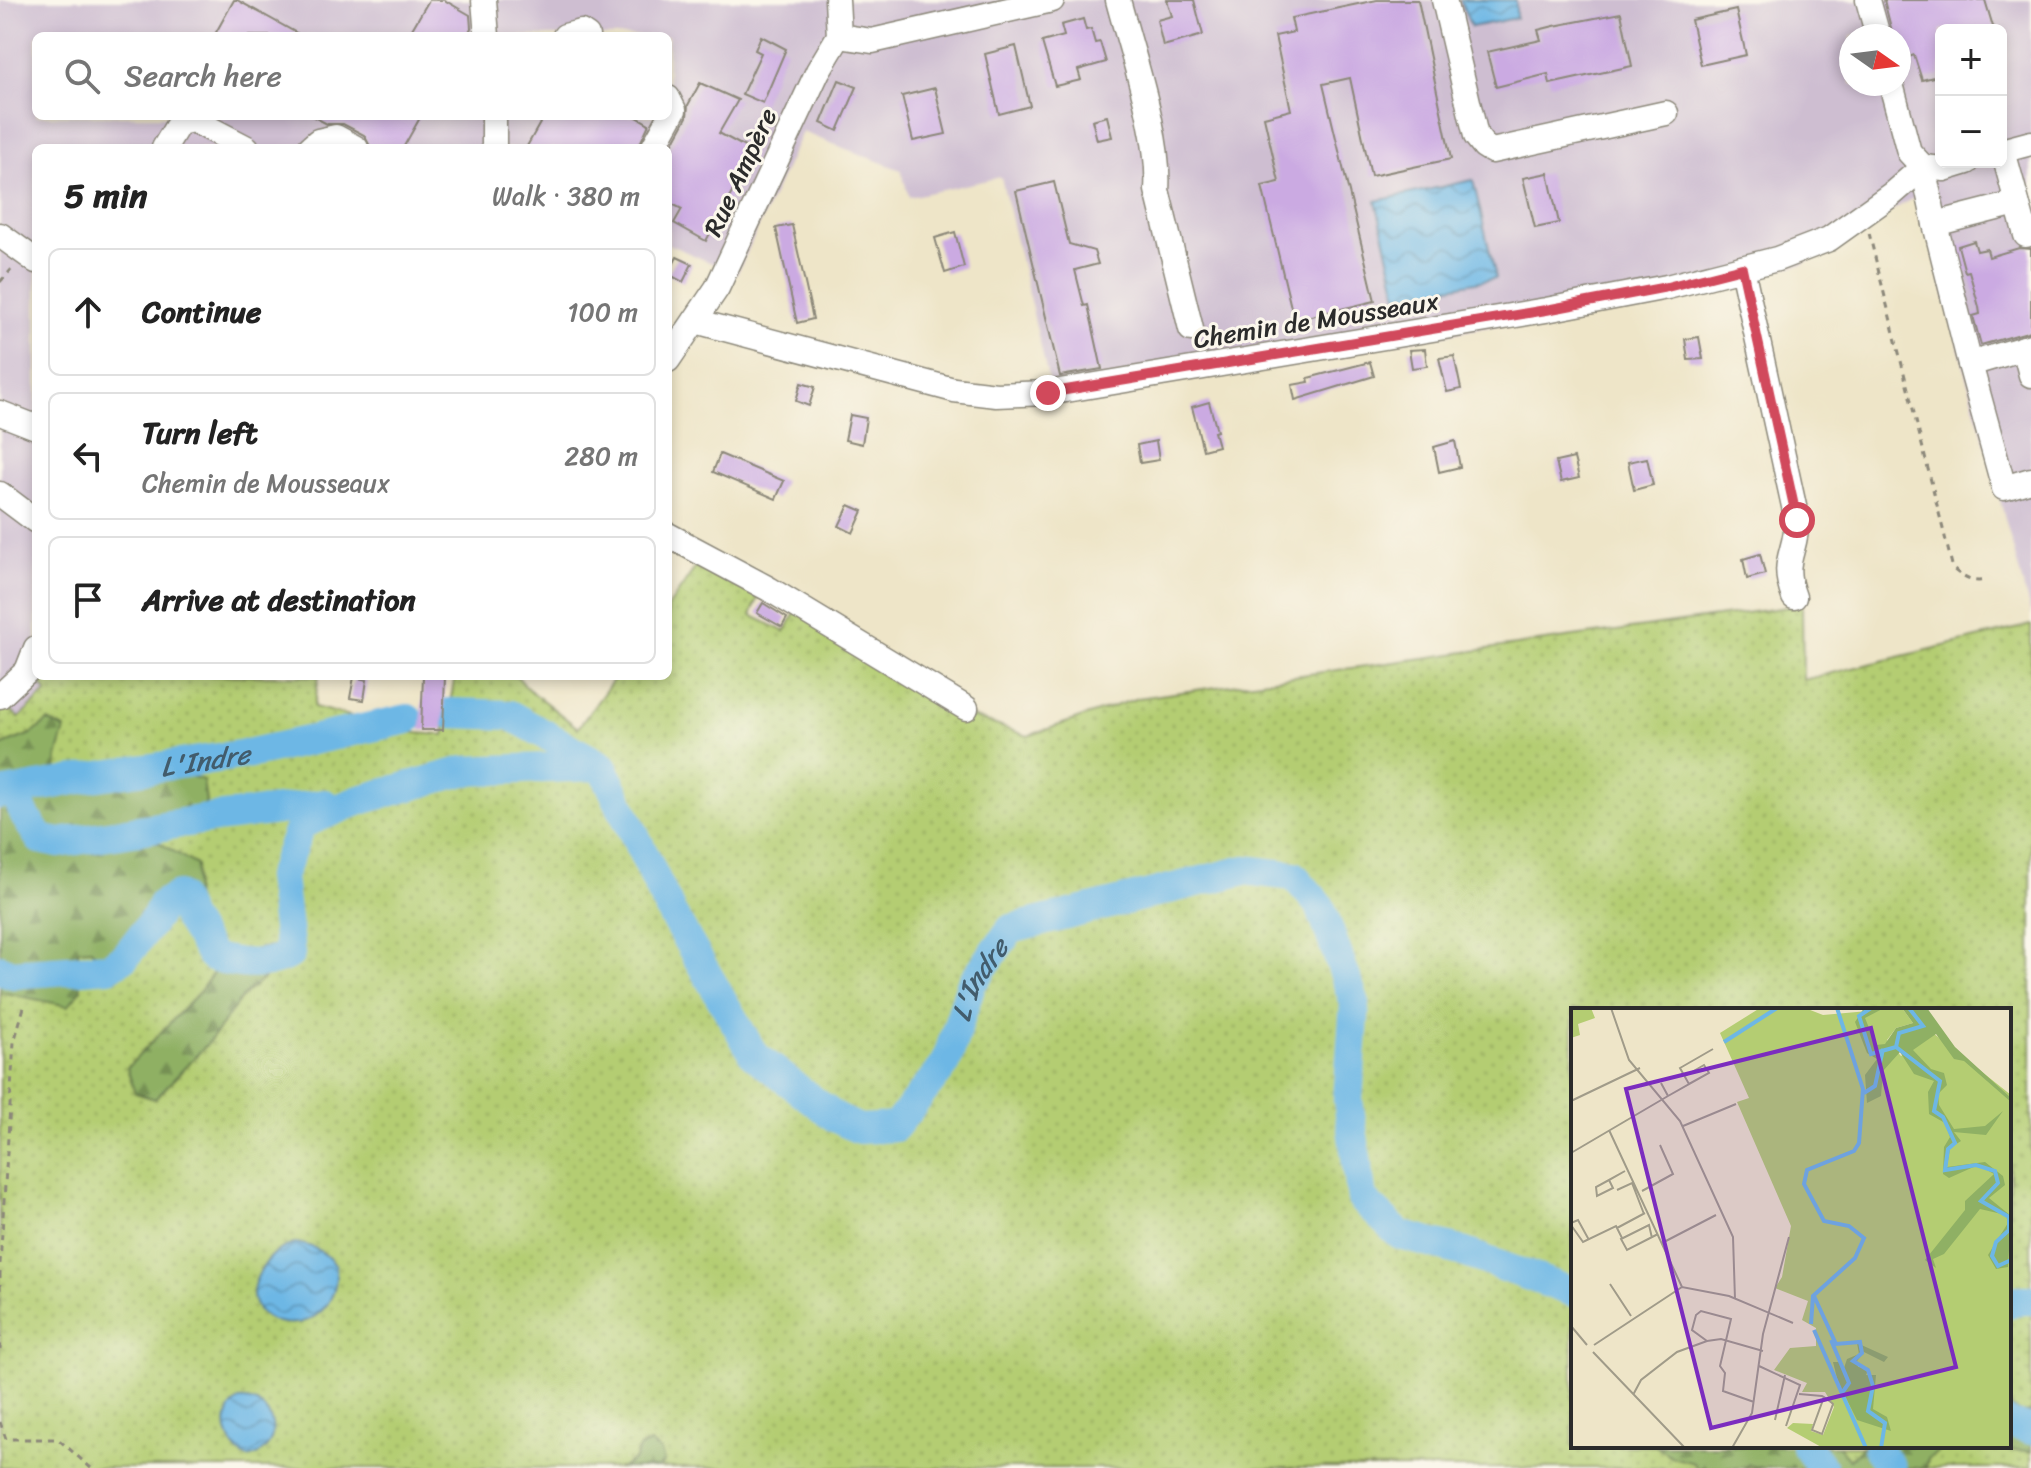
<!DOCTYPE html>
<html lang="en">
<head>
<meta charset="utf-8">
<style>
	body { margin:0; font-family:Sriracha,sans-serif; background:#f2f2f2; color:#222 }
	.controls { position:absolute; right:24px; top:24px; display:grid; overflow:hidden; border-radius:12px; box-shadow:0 4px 12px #0003 }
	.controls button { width:72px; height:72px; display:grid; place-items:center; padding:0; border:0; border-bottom:2px solid #e0e0e0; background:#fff; color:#222; font:40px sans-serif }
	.compass { position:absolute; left:1839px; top:24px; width:72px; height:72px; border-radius:50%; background:#fff; box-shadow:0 4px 12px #0003; rotate:104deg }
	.stop { position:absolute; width:24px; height:24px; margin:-18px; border:6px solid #d1495b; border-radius:50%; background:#fff }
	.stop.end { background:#d1495b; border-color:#fff; box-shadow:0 2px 8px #0008 }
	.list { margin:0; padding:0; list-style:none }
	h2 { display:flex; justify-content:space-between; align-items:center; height:104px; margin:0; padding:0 32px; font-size:34px }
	h2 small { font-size:26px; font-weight:400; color:#767676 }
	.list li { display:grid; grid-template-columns:52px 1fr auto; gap:24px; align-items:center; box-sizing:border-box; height:128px; margin:0 16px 16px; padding:0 16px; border:2px solid #e0e0e0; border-radius:12px }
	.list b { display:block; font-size:30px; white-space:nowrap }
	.list p { margin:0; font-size:26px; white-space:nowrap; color:#767676 }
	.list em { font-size:26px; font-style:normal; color:#767676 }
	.icon { flex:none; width:44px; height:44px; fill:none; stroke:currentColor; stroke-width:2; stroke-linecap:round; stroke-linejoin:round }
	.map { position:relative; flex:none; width:2031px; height:1468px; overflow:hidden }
	.search { position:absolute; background:#fff; box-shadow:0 4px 12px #0003; left:32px; top:32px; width:640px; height:88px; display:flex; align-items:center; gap:20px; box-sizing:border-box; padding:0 28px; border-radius:12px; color:#767676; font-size:30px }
	.panel { position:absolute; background:#fff; box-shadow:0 4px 12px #0003; left:32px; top:144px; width:640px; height:536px; border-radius:12px }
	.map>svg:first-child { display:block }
	.industrial { fill:#cebed1; fill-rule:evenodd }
	.grass { fill:url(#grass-dots); stroke:#707c4e; stroke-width:2; fill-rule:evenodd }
	.forest { fill:url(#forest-firs); stroke:#5d6e48; stroke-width:2 }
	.water { fill:url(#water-waves); stroke:#4c7188; stroke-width:2 }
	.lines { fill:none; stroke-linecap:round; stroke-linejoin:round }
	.river { stroke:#6db7e5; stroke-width:30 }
	.building { fill:#cbaae2 }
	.minor-casing { stroke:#8c887a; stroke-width:27 }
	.path { stroke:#8c887a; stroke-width:3; stroke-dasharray:6 6; stroke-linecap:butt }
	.minor { stroke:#fff; stroke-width:24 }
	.route { stroke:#d1495b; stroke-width:10 }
	.labels { text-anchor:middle; stroke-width:6; stroke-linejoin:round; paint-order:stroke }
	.street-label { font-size:26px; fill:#2b2b2b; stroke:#fbf7ec }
	.water-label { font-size:28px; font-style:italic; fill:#425c6c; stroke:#fbf7ec }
	.inset-river { fill:none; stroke:#6db7e5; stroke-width:4 }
	.inset-road { fill:none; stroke:#a09b89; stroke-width:2 }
	.view { fill:#7b2cbf; fill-opacity:0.15; stroke:#7b2cbf; stroke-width:4 }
	.inset-edge { fill:none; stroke:#2b2b2b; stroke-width:4 }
</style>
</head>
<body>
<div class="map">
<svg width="2031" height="1468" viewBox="0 0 2031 1468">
	<defs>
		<pattern id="grass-dots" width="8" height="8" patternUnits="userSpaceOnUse" patternTransform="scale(2)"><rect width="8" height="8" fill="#b4cd72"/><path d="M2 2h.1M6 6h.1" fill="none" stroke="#9bb063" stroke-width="1.8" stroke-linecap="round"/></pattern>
		<pattern id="forest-firs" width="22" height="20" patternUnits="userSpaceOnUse" patternTransform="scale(2)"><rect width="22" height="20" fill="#8fb064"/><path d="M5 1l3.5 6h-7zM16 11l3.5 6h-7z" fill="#758f53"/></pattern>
		<pattern id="water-waves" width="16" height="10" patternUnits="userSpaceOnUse" patternTransform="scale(2)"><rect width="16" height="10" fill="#6db7e5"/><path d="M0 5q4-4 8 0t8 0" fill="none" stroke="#5a95ba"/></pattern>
	</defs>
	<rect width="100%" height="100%" fill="#fbf7ec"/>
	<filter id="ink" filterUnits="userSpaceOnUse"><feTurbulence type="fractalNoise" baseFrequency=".0125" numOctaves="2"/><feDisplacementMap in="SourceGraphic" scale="16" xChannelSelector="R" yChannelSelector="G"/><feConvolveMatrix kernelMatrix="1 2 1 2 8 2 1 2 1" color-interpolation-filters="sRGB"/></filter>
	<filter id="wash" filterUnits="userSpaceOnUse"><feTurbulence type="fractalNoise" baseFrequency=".006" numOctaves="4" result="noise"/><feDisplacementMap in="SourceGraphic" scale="32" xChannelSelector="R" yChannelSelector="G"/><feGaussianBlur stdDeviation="1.8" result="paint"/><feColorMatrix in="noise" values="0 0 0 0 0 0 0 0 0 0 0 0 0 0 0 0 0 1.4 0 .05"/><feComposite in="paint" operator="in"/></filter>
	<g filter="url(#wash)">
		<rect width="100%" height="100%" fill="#eee5c8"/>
		<!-- industrial -->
		<path class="industrial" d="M0,0H2031V615L1918,195L1803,264L1637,301L1054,403L1001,177L909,197L901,170L802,132L737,274L668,244V148H36V676H70L34,726L0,732ZM1941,30H2001V162H1941ZM36,36H668V116H36ZM1851,36H1899V84H1851Z"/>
		<!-- grass -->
		<path class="grass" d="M702,558L761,592L751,615L785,632L796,611L960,713L1028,736L1138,698L1802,605L1803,680L2031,625V1468H0V702L2,701L19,718L47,692L30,674L319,676L314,707L417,733L444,735L455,676H517L527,688L578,728L616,676H668V607ZM1573,1010H2009V1446H1573Z"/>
		<!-- forest -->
		<g class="forest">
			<polygon points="48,721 65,729 57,757 56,773 0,781 0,746 33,733"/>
			<path d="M184,774L203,780L206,802L194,818C173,813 151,817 132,826L140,837L160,843L196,865L194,904L195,919L202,933L212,943L234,954L272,946L269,974L242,997L209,1042L155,1099L135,1093L127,1068L200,991L215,970L196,958L189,938L173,917L140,913C135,933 135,965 117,979L91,949L78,950L81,990L68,1006L0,992V802L55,788L79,785H123L145,778Z"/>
			<polygon points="2009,1406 2023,1413 2031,1412 2031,1451 1945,1447 1928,1459 1926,1468 1763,1468 1749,1465 1740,1468 1697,1468 1694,1463 1672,1457 1656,1446 1838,1446 1849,1460 1863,1446 2009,1446"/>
			<polygon points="650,1443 661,1451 664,1462 658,1468 622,1468 635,1459 639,1448"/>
		</g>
		<!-- water -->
		<g class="water">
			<polygon points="1460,0 1516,0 1516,18 1471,27"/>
			<polygon points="1473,180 1496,278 1398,297 1376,201"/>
			<path d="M297,1243C316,1247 324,1251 336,1266C341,1351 224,1332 260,1272C270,1255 277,1249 297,1243Z"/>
			<path d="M239,1400C276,1397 287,1449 248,1458C226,1448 217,1414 239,1400Z"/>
		</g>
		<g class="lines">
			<!-- river -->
			<g class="river">
				<path id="s1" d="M449,713L510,715L602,766L671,912L754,1055L836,1118L859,1129L895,1127L946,1063L971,984L1011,929L1245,870L1294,876L1320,906L1355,1003L1348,1100L1362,1199L1400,1235L1460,1251L1573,1292"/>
				<polyline points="15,792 25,816 40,839 59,843 200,820 325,804"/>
				<path id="s2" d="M0,794L86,778L252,753L408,719"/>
				<path d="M0,969L12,974L109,967L125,957L156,917L162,904L178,896L188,919L212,957C240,965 264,968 290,954L281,877L301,824L360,800L464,771L599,766"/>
				<polyline points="2009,1303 2017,1300 2031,1300"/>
				<polyline points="2009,1423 2031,1430"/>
				<polyline points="1806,1446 1822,1468"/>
				<polyline points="1879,1446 1878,1450 1891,1468"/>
			</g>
		</g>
		<g id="blocks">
			<!-- building -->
			<g class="building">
				<polygon points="234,0 237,0 302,36 214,36"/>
				<polygon points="429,0 444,0 470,15 471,28 467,36 408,36"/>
				<polygon points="1167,0 1194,0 1203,35 1163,46 1157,20 1172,16"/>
				<polygon points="1377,0 1418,0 1451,159 1371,176 1350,78 1323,84 1375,301 1294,320 1262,186 1279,182 1264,117 1291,110 1275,36 1294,32 1291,18"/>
				<polygon points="1884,0 1985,0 1994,30 1941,30 1941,75 1922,80 1914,55 1909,57 1902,46 1899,47 1899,36 1893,36"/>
				<polygon points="1736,10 1746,55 1701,65 1691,20"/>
				<polygon points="1621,13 1632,66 1550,84 1548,74 1496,87 1487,52 1541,40 1538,30 1554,26"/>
				<polygon points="1083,19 1086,30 1091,29 1095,43 1100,42 1106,62 1078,70 1081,80 1055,86 1042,42 1064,36 1061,25"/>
				<polygon points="761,36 786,49 763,103 742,94 761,53 755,50"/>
				<polygon points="1016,46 1030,106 999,114 985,54"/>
				<polygon points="839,80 857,87 838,131 821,123"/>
				<polygon points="700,83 738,100 719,133 754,152 706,241 674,223 682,209 668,202 668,152 687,117 688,105"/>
				<polygon points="935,88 946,134 913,141 902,96"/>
				<polygon points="312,116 421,116 403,148 371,148 364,135 343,124 327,124"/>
				<polygon points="544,116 635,116 649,124 638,148 526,148"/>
				<polygon points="1107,116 1112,137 1097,140 1092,120"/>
				<polygon points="1548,173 1559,223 1535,228 1523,178"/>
				<polygon points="1054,182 1069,244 1094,251 1098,264 1075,270 1084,306 1088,305 1102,369 1060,376 1016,191"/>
				<polygon points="792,225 813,319 797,323 776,228"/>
				<polygon points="955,232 964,267 945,273 935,238"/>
				<polygon points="1974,241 1977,251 1987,249 1989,257 2019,248 2031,249 2031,331 1981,345 1973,316 1980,314 1979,307 1969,271 1965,272 1958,246"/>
				<polygon points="677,257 692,264 683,282 668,274"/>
				<polygon points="1699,337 1703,359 1688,360 1685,339"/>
				<polygon points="1425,349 1427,366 1412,368 1409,350"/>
				<polygon points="1454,356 1461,389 1447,392 1439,358"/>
				<polygon points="1370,362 1374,376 1295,400 1292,385 1309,382 1308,378"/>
				<polygon points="801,383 815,387 809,406 796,401"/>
				<polygon points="1209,402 1217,431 1214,432 1218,446 1203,450 1192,407"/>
				<polygon points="850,415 866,418 862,444 845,440"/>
				<polygon points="1156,441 1159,460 1140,463 1137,445"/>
				<polygon points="1455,441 1460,467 1439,472 1434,447"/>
				<polygon points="720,454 784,481 776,499 713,472"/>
				<polygon points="1574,458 1579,478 1561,482 1556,462"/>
				<polygon points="1647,458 1653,485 1634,490 1628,462"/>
				<polygon points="849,505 863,511 853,533 839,526"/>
				<polygon points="1760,554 1765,574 1747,579 1743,559"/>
				<polygon points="763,603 787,618 782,627 757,613"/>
				<polygon points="423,676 445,676 443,730 421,730"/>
				<polygon points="354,677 367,680 364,700 350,698"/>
			</g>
		</g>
	</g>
	<g filter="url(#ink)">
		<use href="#blocks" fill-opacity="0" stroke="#8c887a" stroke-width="2"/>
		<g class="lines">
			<!-- minor casing -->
			<g class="minor-casing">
				<g id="minor">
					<polyline points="484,0 487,36"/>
					<path d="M1118,0C1132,54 1161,136 1157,190L1191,329"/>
					<polyline points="1444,0 1476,136 1484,146 1492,151 1666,113"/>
					<polyline points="1868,0 1878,36"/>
					<polyline points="565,36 581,32 587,36"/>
					<polyline points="839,36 872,41 1052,0"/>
					<polyline points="1891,84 1909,152 1923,167 1935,224 2017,203"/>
					<polyline points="164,148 179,123 193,120 247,148"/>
					<polyline points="310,148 318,141 336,137 356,148"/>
					<polyline points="494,148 494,116"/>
					<polyline points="653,148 674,110 668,98"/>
					<polyline points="2001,151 2031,143"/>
					<polyline points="2003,151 2026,235"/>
					<polyline points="1923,167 1944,169 1967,162"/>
					<polyline points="1935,224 1970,364 2031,346"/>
					<polyline points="0,235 36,261"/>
					<path d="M1742,268L1797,520C1796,555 1780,560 1794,597"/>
					<polyline points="695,321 954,390 996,395 1048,393 1546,310 1667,287 1777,259 1829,239 1892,194 1923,167"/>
					<polyline points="2024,348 2031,375"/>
					<polyline points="668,360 717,288 818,71 839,36 837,0"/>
					<polyline points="1970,364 2004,488 2031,480"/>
					<polyline points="0,413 36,427"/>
					<polyline points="0,494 36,521"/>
					<polyline points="668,535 769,589 966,708"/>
					<polyline points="0,696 27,671 36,648"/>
				</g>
			</g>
			<!-- path -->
			<g class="path">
				<path d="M1869,233L1953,569C1965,579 1972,583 1987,580"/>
				<polyline points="0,282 11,270"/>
				<polyline points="0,1264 14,1042 24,1007"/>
				<polyline points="0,1272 0,1352"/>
				<polyline points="0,1422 6,1439 58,1439 91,1468"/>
			</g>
			<!-- minor -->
			<use href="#minor" class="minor"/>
		</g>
	</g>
	<g class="lines" filter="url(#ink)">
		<!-- route -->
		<polyline class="route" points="1048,393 1546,310 1667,287 1742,268 1797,520"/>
	</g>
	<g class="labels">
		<!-- street labels -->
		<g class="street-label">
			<text transform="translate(740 172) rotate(-65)" y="9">Rue Ampère</text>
			<text transform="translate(1316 320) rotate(-9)" y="9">Chemin de Mousseaux</text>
		</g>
		<!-- water labels -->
		<g class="water-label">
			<text dy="10" stroke="none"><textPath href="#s2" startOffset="208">L'Indre</textPath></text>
			<text dy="10" stroke="none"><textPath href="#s1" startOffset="830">L'Indre</textPath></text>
		</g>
	</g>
	<!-- overview -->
	<g transform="translate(1571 1008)">
		<rect width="440" height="440" fill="#eee5c8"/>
		<path d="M0,0H20L24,10L7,16L9,27L0,30ZM189,0H234L252,7L331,0L342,15L325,20L316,32L330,48L362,25L440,87V440H252L216,420L222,415L242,416L240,423L252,427L263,399L254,384H231L236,375L203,362L219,340L245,338V320L231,312L237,293L204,280L211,269L220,218L166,94L178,90L149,25Z" fill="#b4cd72"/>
		<path d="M293,0H313L294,10L305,37L314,36L325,20L342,15L331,0H356L384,39L440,90V94L393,53L383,51L365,26L342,42L360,61L373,65L376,77L367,86L368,97L383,121L414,118L432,103L415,127L383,124L390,133L379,140L376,159L414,154L432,168L434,177L418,190L440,208L437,259L425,261L417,247L437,215L435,207L409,201L373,246L362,251L365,260L354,252L394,202V193L423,166L407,157L378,170L372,166L373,139L379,129L374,115L358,106L357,84L363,73L343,66L329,44L312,63L310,88L296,95L294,67L306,51L296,45L284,14ZM286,335L317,349L313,354L293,344L286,353L287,359L298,360L295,367H305L302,401L316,409L320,423L286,412L267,374L262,354H268L272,363L276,351L288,346Z" fill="#8fb064"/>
		<path class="inset-river" d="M300,0L288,8L300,46L325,39L369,73L363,103L372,109L384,135L377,141L374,162L405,157L424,163L427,175L410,193L438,209V222L425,234L421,248L427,258L440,252M153,34L206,0M325,39L328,25L352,18L338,0M293,85L304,78L312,41M243,288L265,336L289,334L291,345L282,353L297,362L302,378L297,403L314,415L310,440M240,316L242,288L284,250L293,230L278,218L253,213L233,176L236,162L283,143L288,135L292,81L266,0M243,322L295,440M260,332L278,375L271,385"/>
		<path class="inset-road" d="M40,0L58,52L109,113L162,229L164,291M239,0H268M114,68L133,57L138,65L118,76M97,88L118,76L109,60L142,41M0,93L69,60M112,118L165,96M38,122L111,279M0,145L97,88L90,75M38,172L42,180L26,188L25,179L38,172L54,163M46,182L61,175L73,206M71,183L102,166L89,137M0,215L7,212L18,232M0,217L12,234L45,218L51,230M46,220L74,205M81,230L78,217L50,231L56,242L87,226M91,235L145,207M39,276L60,308M0,318L16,337M136,333L121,322L125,307L130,303L160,311L149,358L154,365L152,383L183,394M23,337L111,279L158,288L222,315M22,344L114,440M188,358L229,377L215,418M228,386L251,388L253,389L261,395L262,396L251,426L241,422L253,389M62,387L70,372L106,344L136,333L150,331L192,343M204,412L214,367M161,440L181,405L192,326L218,229"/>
		<path class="view" d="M300,20L385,359L140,420L55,81Z"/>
		<rect width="440" height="440" class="inset-edge"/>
	</g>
</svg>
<div class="controls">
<button>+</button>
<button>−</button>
</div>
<svg class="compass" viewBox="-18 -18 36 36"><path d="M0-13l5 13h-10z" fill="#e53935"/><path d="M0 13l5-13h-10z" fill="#767676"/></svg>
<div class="stop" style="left:1797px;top:520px"></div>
<div class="stop end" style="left:1048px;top:393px"></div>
<div class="search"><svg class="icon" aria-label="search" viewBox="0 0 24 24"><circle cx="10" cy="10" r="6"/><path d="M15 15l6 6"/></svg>Search here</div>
<section class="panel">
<h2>5 min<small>Walk · 380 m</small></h2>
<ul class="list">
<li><svg class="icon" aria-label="ahead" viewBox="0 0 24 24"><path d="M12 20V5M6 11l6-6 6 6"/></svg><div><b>Continue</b></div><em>100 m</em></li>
<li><svg class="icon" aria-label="left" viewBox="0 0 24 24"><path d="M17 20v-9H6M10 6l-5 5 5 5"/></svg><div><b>Turn left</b><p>Chemin de Mousseaux</p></div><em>280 m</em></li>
<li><svg class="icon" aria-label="arrive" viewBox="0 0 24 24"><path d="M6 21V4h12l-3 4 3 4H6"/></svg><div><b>Arrive at destination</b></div></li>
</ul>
</section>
</div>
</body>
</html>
